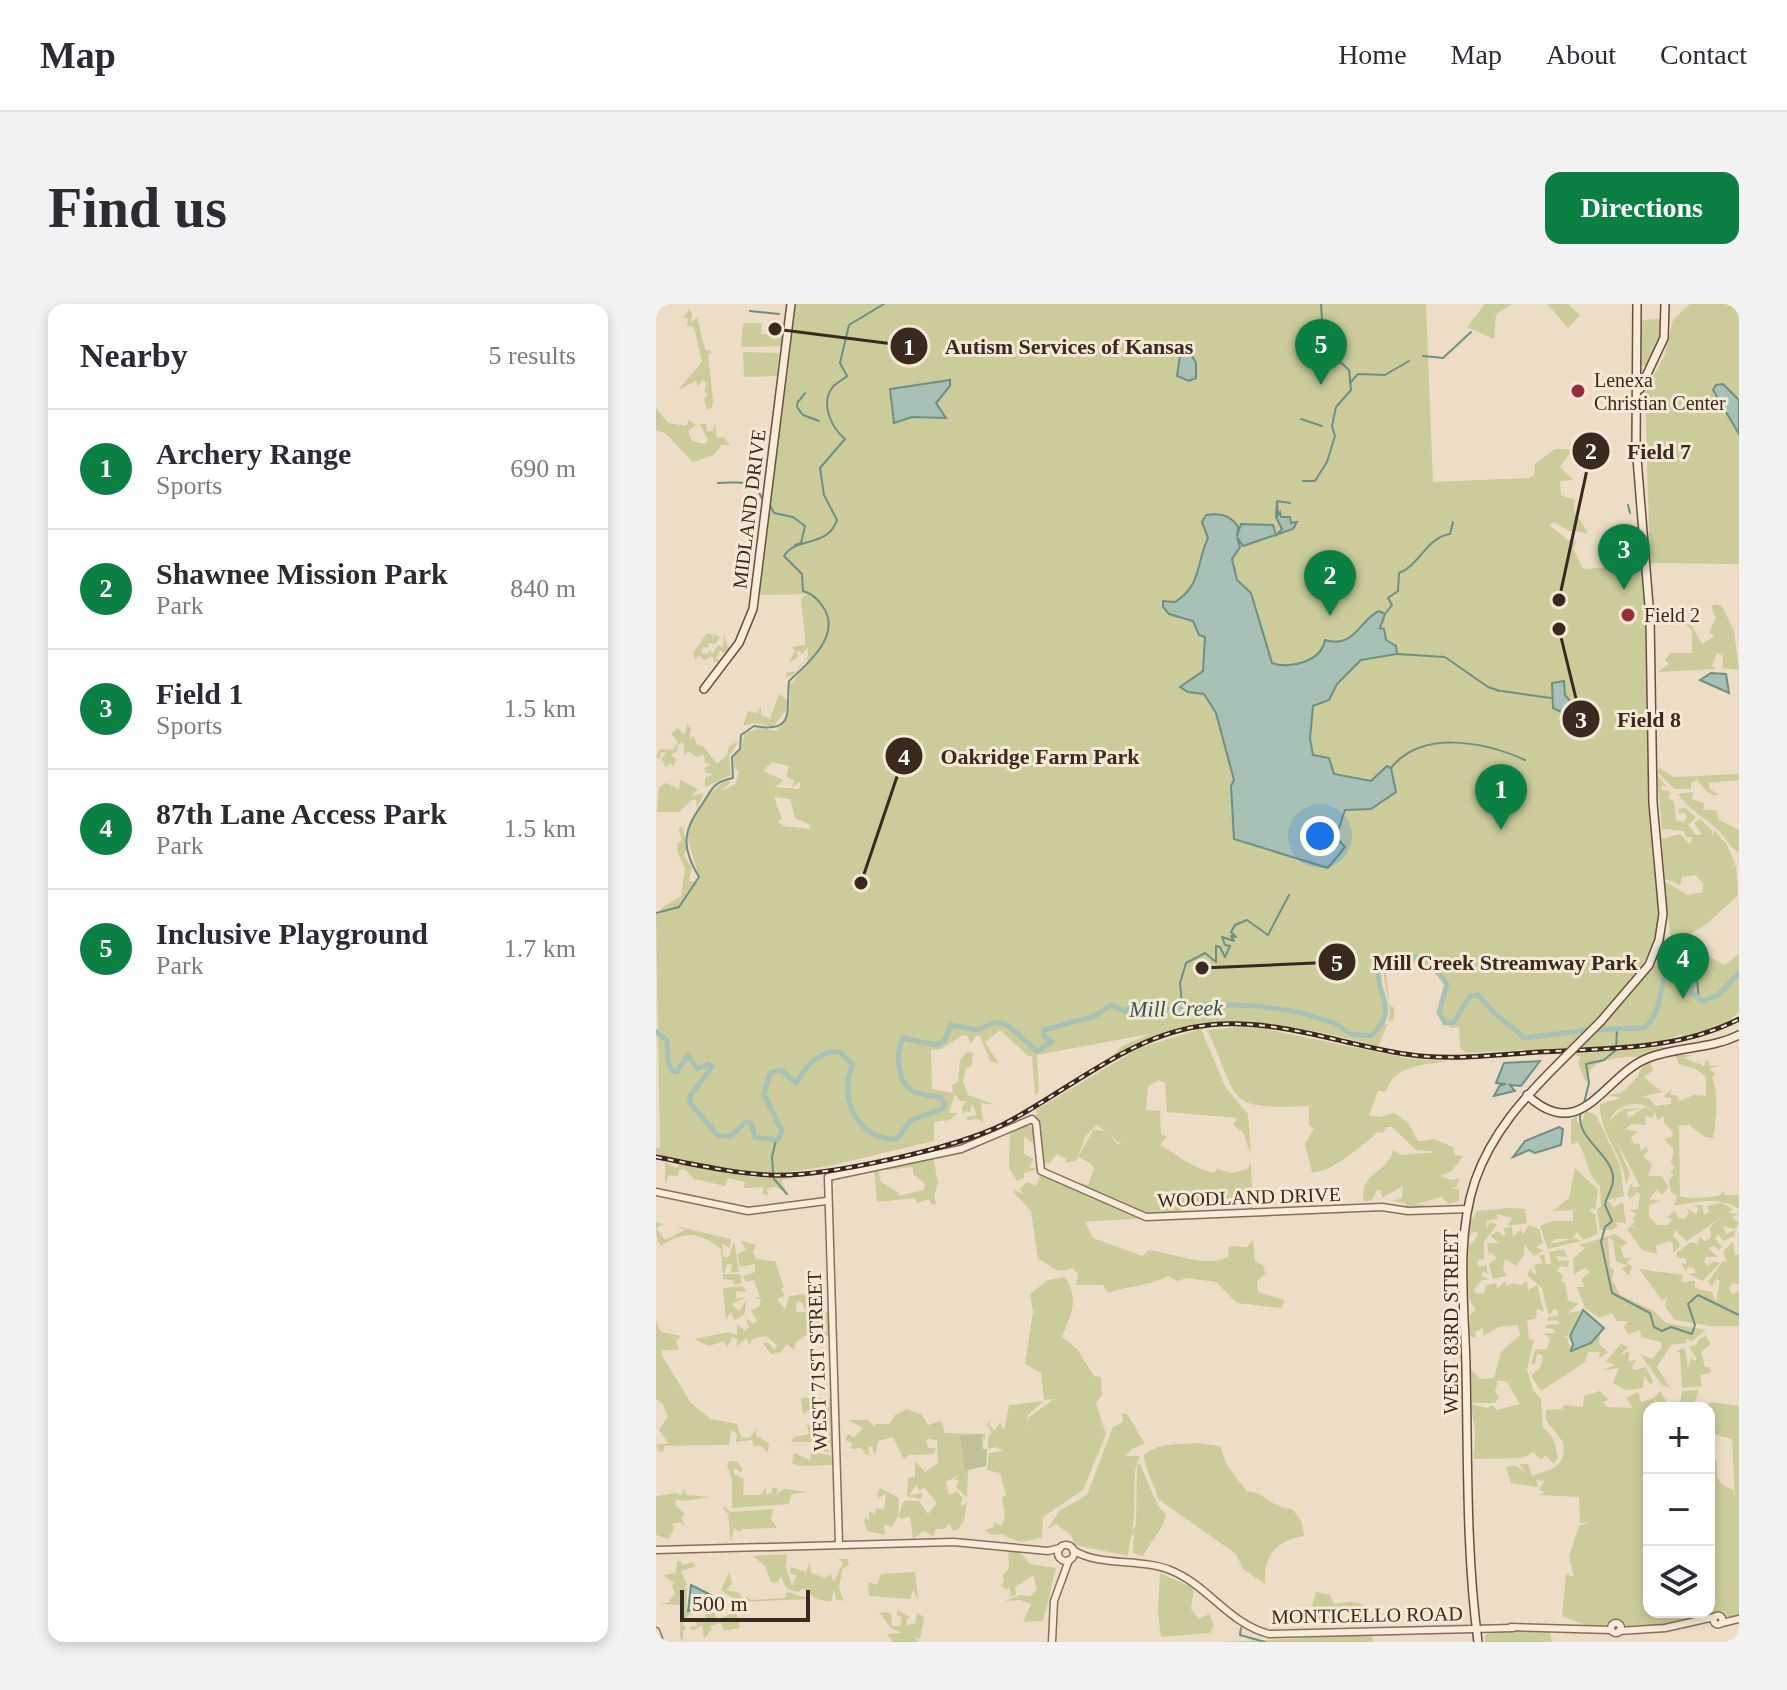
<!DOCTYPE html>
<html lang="en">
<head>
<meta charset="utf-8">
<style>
	body { margin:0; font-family:Georgia,serif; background:#f2f2f3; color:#2b2b33 }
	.controls { position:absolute; right:24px; bottom:24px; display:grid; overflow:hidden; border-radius:16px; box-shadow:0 4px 12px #0003 }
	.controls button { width:72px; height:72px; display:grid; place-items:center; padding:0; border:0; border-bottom:2px solid #e1e1e2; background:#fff; color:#2b2b33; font:40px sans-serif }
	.scale { position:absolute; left:24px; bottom:20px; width:130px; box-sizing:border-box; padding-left:8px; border:4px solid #39291f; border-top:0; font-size:22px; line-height:28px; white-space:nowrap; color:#39291f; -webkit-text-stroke:6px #f5e8d5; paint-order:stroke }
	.you { position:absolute; left:664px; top:532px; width:28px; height:28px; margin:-20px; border:6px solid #fff; border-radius:50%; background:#1a73e8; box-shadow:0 0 0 12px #1a73e833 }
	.badge { display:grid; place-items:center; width:52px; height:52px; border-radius:50%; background:#0b8043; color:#fff; font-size:26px; font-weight:700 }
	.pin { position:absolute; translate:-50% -66px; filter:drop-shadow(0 2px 4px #0008) }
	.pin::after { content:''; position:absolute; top:42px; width:28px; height:24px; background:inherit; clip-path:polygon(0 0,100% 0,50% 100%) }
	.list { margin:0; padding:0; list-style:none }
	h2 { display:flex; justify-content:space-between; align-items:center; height:104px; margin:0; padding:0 32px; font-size:34px }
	h2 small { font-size:26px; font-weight:400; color:#7c7c81 }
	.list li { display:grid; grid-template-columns:52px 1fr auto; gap:24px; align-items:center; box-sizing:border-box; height:120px; padding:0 32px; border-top:2px solid #e1e1e2 }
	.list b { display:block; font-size:30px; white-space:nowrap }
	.list p { margin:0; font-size:26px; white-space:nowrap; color:#7c7c81 }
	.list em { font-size:26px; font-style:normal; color:#7c7c81 }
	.icon { flex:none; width:44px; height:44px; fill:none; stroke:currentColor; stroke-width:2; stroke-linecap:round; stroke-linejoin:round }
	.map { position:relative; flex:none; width:1083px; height:1338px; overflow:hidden; border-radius:16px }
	header { display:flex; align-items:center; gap:48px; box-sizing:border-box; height:112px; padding:0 40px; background:#fff; border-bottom:2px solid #e1e1e2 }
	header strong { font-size:38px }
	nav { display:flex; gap:44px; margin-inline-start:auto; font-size:28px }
	.intro { display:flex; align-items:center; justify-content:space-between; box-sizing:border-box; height:192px; padding:0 48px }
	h1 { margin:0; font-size:56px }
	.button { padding:20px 36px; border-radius:16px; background:#0b8043; color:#fff; font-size:28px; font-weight:700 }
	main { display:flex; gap:48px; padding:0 48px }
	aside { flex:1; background:#fff; border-radius:16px; box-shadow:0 4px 12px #0003 }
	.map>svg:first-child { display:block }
	.green { fill:#cbcc9a; fill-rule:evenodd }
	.cemetery { fill:#c0c198 }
	.water { fill:#a7c1b6; stroke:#6e8f83; stroke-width:2 }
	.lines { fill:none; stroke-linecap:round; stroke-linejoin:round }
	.stream { stroke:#6e8f83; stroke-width:2 }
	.river { stroke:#a7c1b6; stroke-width:5 }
	.tertiary-casing { stroke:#886e5c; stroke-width:9 }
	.secondary-casing { stroke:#6a503f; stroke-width:10 }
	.tertiary { stroke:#f8ebd9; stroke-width:6 }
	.secondary { stroke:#f8ebd9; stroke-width:7 }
	.rail-casing { stroke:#39291f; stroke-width:5 }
	.rail { stroke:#f5e8d5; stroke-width:2; stroke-dasharray:6; stroke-linecap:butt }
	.secondary-bridge-casing { stroke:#6a503f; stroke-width:10; stroke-linecap:butt }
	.secondary-bridge { stroke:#f8ebd9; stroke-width:7 }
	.poi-dot { fill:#962d3a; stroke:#f5e8d5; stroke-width:3 }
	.labels { text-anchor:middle; stroke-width:6; stroke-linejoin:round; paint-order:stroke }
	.poi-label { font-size:20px; fill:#39291f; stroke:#f5e8d5; text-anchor:start }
	.street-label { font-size:20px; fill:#39291f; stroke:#f5e8d5 }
	.water-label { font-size:22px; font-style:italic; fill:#2f5851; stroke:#f5e8d5 }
	.leader { fill:none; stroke:#39291f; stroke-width:3 }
	.callout-dot { fill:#39291f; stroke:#f5e8d5; stroke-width:3 }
	.mark-label { font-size:24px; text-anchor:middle; font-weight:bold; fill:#fff }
	.callout-label { font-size:22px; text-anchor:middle; font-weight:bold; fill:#39291f; stroke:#f5e8d5; stroke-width:6; stroke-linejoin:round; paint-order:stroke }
</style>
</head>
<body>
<header>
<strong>Map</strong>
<nav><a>Home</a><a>Map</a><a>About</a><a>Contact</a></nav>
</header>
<div class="intro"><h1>Find us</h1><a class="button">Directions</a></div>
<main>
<aside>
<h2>Nearby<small>5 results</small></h2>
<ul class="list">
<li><span class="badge">1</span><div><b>Archery Range</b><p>Sports</p></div><em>690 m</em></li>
<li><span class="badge">2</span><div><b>Shawnee Mission Park</b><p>Park</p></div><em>840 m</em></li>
<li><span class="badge">3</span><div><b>Field 1</b><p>Sports</p></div><em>1.5 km</em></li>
<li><span class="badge">4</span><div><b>87th Lane Access Park</b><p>Park</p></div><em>1.5 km</em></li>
<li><span class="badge">5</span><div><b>Inclusive Playground</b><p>Park</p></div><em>1.7 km</em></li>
</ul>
</aside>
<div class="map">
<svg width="1083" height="1338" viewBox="0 0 1083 1338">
	<rect width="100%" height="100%" fill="#edddc6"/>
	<!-- green -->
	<g class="green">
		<path d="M136,0H770L777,178L872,174L878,171L879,160L899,145H917L904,163L917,176L904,177L905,191L919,196L918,206L932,229L913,227L898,218L893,221L912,236L921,237L917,244L927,265L956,263L987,267L1004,614C992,672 956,706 912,744L810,749L804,743L803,723L794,724L783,708L791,680C779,666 748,646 730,665L733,700L738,704V715L732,718L734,708L726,661L733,655L755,652C700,641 734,694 729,721L732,719L722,743C632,716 536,703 454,754L466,742L493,730L381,751L383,788L379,791L376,752H372L344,726L329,738L343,760L334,757L324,732H320L315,740L312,732L307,731L285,745L275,746L276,785L297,789L296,781L302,778L304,756L311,748L317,749L316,761L310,765L307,778L312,791L339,801L325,799L327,819L322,815L311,816L310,813L321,811L316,800L314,808L309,807L307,811L306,803L311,797H304L299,790L293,809H302L294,816L278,818V837L173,862L119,870L69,865L0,850V844H4L0,610L6,609L4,605L25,592L29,564L22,550L21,540L26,536L22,525L26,522L32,542L28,552L36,563L33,577L42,578C44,566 32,543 31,529C31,514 59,480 73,476L74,479L64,488L79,480L83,468L78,463V451L85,446L89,428L105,424L119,427C135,416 136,400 133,382L152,359L151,355L137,371L129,374L131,368H139L152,352V343L146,350L141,346L142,353L133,359L139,346L135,343L149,341C150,332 146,310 145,295L151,290L101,291ZM116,458L133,462L130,472L138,477L136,483L144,478V484L135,489L142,485L119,483L128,476L107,467ZM118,493L134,495L139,514L154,521V525L127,522L122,517L126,515Z"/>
		<polygon points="829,0 856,0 840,10 838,35 811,23"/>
		<polygon points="891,0 912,0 924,11 912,24"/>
		<polygon points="1034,0 1083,0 1083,260 994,259 989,88 1009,50 1017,16"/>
		<polygon points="33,6 36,9 35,20 41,13 49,45 56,48 52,50 57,97 56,104 51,106 48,96 52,90 48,88 51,79 46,76 42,83 40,77 22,86 46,58 38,23 31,21 32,14 27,14"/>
		<polygon points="1006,15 1003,38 989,62 984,62 985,16"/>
		<polygon points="87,19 106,19 105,30 127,30 125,42 85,43"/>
		<polygon points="87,48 123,49 121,72 88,73"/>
		<polygon points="0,104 12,119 30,122 33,116 40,121 32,127 36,137 48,140 52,136 44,120 50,120 51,127 57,127 59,119 61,134 68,133 74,141 65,141 58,151 37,158 9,129 0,126"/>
		<polygon points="1058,300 1066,302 1078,327 1083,366 1066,364 1067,352 1061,349 1056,362 1060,365 1002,368 1013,360 1009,356 1014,349 1036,349 1036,327 1029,318 1033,317 1046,340 1059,332 1053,328 1060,314 1055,303"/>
		<polygon points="51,329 57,331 56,338 59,330 64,333 59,340 52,339 53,344 47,343 45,349 52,350 54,346 56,350 62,341 67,343 68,329 71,342 76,344 76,338 79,342 70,351 64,346 60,354 64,358 69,354 66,359 58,357 56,352 48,356 43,351 39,356 37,349"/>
		<polygon points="123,390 132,397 130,406 117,423 98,419 87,422 92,407 102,409 105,402 105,411 114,415"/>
		<polygon points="31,420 35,425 33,435 38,432 41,441 47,442 61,460 71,451 73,442 83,437 73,452 75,471 49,483 49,474 58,470 50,469 48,464 55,460 49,459 48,450 41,453 32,447 28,452 28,439 22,440 21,447 15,451 20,455 18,462 14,459 10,463 5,454 11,449 5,448 4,455 0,453 4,445 17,446 22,438 15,430 21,424 29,431"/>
		<path d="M1003,464L1018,473L1083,470V476L1053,479L1054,485L1063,491C1053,493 1047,484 1042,476L1035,478V485H1019L1001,468Z"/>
		<polygon points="1001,471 1012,484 1006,481 1005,485 1015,488 1012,494 1018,497 1020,517 1028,518 1031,513 1029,509 1023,510 1022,505 1029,504 1040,513 1032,521 1040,531 1046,530 1038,519 1044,515 1056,526 1056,533 1058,526 1071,541 1079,559 1075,565 1080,561 1082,591 1052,619 1031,632 1038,637 1039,644 1068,661 1083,650 1083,708 1068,721 1032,733 1026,734 1026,730 1001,739 922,744 1011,649 1015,638 1008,577 1032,591 1047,588 1047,579 1039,571 1026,573 1024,581 1009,575 1006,535 1024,530 1034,540 1037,533 1030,533 1028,527 1006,525"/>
		<polygon points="24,476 42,485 35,492 48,489 41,504 40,496 36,496 23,508 1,508 3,483 10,479 23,485"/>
		<path d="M1038,488L1035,495L1048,499L1047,506H1060L1063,516L1083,526V548C1073,544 1072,536 1065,529C1052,515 1036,509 1022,490Z"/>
		<path d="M595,722L755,755L792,757C769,761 739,760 730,787H722L713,811L724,813L738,809L752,818L762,837L778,835L797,843L799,851L807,852L796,867L784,872L795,876L804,874L800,883L795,885H803V897L793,900L785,893L758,901L768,900L771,904L750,906V899L737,897L746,894L747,882L726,894L725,886H721L716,896L708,898C702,868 732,870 737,846L745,851L782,848L760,846L736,823H730L727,829L722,828C708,840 674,870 656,868L649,840L658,824L653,821V802C565,806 585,796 551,726Z"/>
		<path d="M545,725L570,784L592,810L595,852L587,828L577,821L581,814L511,808L509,779L503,776L492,782L490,806L504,807L505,830L511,833L504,841C523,852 536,864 557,869L562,865L576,869L591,865L595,859L597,906L592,903L593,895C577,898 556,892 543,903L527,899L524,909L490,911L406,874L432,881L438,865L436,860L422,853L438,825L451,828L461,840H465L441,821L429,833L421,856L410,859V855L401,850L394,859H386L392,867L491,914L429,918L437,934L486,952L493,946C517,949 549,964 572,953L573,942L591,943L597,936L599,957L608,962L609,970L601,977L602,988L628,996L626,1004L581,999L560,978L531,974L521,977L512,972C492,983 472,981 452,989L447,981H420L422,970L416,964C397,972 395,959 382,955L375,907L358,889L359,886L367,890L364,884L371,878L380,882L386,867L380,806L483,744Z"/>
		<path d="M1005,743L1014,744C997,758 961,747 938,762C932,766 933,774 930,779L922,759L925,753L917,750Z"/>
		<path d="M1019,751H1036L1029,754L1048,762L1051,755L1054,762L1065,761L1053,765L1059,770L1056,774C1064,788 1059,826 1057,834L1049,833L1033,821L1023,822L1024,892C1037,896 1050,893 1063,892L1069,887L1068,891H1083V905C1065,892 1038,898 1018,902L1021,892L1015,888L1013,876L1018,870L1014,869L1019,863L1015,859L1018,846L1008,835L1016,833L1017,828L1008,819V812L1002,816C995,793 962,796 953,817L967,805L986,804L971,808L972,814L989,803L998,808L997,814L989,812L990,821L976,820L969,825L982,828L975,833L978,840L983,839L985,847L990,843L992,847L987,852L996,860L992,872H1005L1013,883L1006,891L1001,886L993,895L1005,897L993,901V912L1001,921H1012L1016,915L1011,914L1019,907L1022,914L1028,915L1033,909L1031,904L1040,910L1043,904L1038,901H1049L1046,903L1048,911L1053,908L1051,902L1065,899L1077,905L1072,909L1083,910L1076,913L1083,919L1079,925L1067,922L1070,930L1079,926V932L1067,937L1062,930L1059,935L1066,943L1062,946L1059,942L1052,944L1062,953H1050L1048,958L1052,962L1058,957L1064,959L1047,977L1032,970L1040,969L1038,964L1032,963L1030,968L1025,959L1030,960V954H1021L1020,949L1035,938L1042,940L1044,932L1048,937L1055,934L1054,923L1066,913L1031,937L1019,926L1017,932L1025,941L1017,949V939L1013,937L1000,942L1001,950L986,946L971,925L975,922L985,927L974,920L980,919L977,915L980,910L973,906L982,905L984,890L981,888L975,895L971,891L975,879L978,884L984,882L959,835L974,870L970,881C968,851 943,830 944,800L965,794L952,791L965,789L978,777L989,759L994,758L997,766L988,773L1006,788L984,793L993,794L999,802L1015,800V794L1007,793L1016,785L1014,791H1020L1024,797L1038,791L1050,792V773L1040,765L1023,760Z"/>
		<path d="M930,807L940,811L964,861L968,892L960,894L958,899V894L952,896L957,903L967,898L970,919L959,918L962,922L956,926H944L941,905L945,902L944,882C929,869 933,853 921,838L915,841V816L921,810V818L925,820Z"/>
		<polygon points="370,821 378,824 379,841 368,832 368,850 378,855 373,863 381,865 368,869 368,874 361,877 353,864 354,826"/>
		<polygon points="277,853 282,879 278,892 280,900 276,901 273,895 261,899 259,894 221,898 218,865 222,864 225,878 243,889 242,892 268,886 269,880 257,870 257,863 230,866 229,863"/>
		<polygon points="9,858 20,864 25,860 96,873 138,874 125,876 129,884 126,887 120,883 111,884 112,891 107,890 107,883 88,884 89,878 72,874 69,882 38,875 29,865 23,866 22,872 13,871 9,880"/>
		<polygon points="919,864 942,886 939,907 937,904 933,907 939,910 942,930 927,936 921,928 916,935 899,935 894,940 920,934 925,937 892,945 884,922 896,917 917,917 917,906 897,907 913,894"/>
		<path d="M854,904L869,905L871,919L852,922L856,914L841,910V915L830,917L831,924L834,918L841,920L828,938V955L822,956V963L830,961L832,970L827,967L825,971L833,976H826L818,985L819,989L828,990L830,981L840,979L842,984L849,977L850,982L857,979L865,981L871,977L872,986L881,981L888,1008L881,1005L880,1015L871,1016L873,1035L878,1036L871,1065L877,1086L885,1095L887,1124C898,1131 899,1140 902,1153L898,1160L889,1151L886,1156L877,1148L867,1154L818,1155L819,1127L815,1100L831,1104L837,1101L840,1106L864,1100L851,1078L842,1076L839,1088L843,1093L839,1099H816L815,1066L825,1075L838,1074L845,1048L864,1031L862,1021L843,1023L827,1032V1024L819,1028L820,1034L814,1032V1011L820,1005C806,992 812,961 812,943L822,932L821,927L815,929L813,938L812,921L821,907Z"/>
		<path d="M0,918L7,920L0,924L9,936L29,926L19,922L75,935L73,944L66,939L67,953H73L78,937L83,968H75L76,960H71L68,970H84L86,979L79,981L76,976L67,975L65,945C44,928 28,926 5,942C0,936 0,927 0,918Z"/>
		<polygon points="873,921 883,925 887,939 880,943 887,947 878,952 868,941 868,951 860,962 849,955 847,964 851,972 837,975 833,960 841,954 834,948 833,953 831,939 843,939 834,932 841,927 849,932 848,924 856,923 857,933 865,925 867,931"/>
		<polygon points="959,930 972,939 964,943 968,954 975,954 970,959 976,962 973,972 965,964 972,962 960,957 957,936 952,934 954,963 958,966 956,976 964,991 998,1007 1010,1019 1050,1026 1036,1037 1030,1035 1030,1039 1015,1041 1001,1063 1014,1084 1006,1081 984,1050 996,1055 1006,1043 1005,1038 985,1033 984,1026 972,1030 968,1023 972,1017 961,1017 956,1009 944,1014 929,1004 921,983 929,983 925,975 934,968 929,964 918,970 917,955 929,944 923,941"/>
		<polygon points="85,937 100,941 97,948 100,955 119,957 128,983 125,985 129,992 121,995 129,1006 133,992 148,990 161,1005 149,1006 147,999 141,997 140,1008 174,1008 174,1032 150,1031 140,1038 138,1046 131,1040 125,1048 115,1050 107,1039 113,1039 118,1046 121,1041 110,1032 96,1035 93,1041 91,1034 80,1042 82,1035 76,1033 71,1044 68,1037 53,1042 38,1035 72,1028 81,1031 81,1020 89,1027 93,1023 90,1014 97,1020 101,1017 95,1006 103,1003 105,995 97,994 104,993 98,976 90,978 87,972 99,968 99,960 84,963 81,950 90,946"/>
		<polygon points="1077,937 1079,951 1083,951 1083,980 1076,979 1073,984 1076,990 1083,987 1083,1022 1054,1022 1019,1016 1009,1003 1011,994 1006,996 983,965 1027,971 1025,978 1039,977 1039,984 1056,988 1060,998 1064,977 1060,975 1056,982 1052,978 1067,957 1071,958 1067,948"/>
		<polygon points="908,945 911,953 900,952 902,957 913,956 912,963 904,962 901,967 907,971 905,978 909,978 912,997 923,999 912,1009 924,1007 916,1029 908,1033 913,1034 912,1039 918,1047 944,1030 943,1040 952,1048 943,1054 944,1048 932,1048 929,1058 885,1087 875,1072 884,1064 887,1052 881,1050 879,1060 875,1060 879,1046 891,1045 894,1035 888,1029 900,1029 897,1025 889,1024 890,1021 904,1020 901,1016 891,1017 892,1013 902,1012 902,1007 898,1004 894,1011 892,1009 886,984 871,971 875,964 876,969 881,970 878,961 887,959 883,952 888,950 890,961 895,959 893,948"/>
		<path d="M409,973C424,996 415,1009 406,1033L421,1045L438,1072L445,1073L446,1091L440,1099L450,1130L427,1186L387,1213L386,1233C364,1239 365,1240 346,1230L335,1231L329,1226L338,1223L337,1218L346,1222L349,1212L346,1194L350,1191L344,1169L331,1166L333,1149L347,1147L340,1143L332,1145V1133L336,1129L331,1120L336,1114L333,1120L338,1127L344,1119L341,1114L348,1126L353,1101L388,1097L372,1111L370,1122L373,1113L398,1095L388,1096L385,1069L369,1060L377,1008L374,990L392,976Z"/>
		<polygon points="87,982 90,988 80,987 80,995 91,993 76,1000 83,1007 91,995 88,1011 78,1016 75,1008 70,1016 67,984"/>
		<polygon points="0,1017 5,1028 25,1032 20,1037 23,1046 7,1046 5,1050 35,1099 55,1115 81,1120 85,1133 94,1134 100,1125 100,1132 113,1139 112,1148 103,1141 98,1143 96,1136 80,1138 81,1130 75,1126 73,1141 8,1142 8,1147 3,1148 0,1141 12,1139 3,1126 12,1112 6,1099 0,1095"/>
		<polygon points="1050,1032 1055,1040 1045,1048 1049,1063 1054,1063 1055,1069 1044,1071 1046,1082 1026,1084 1024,1049 1020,1047 1029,1044 1032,1065 1035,1053 1038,1057 1041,1055 1033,1043 1040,1041 1043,1035"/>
		<polygon points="965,1040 972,1043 964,1051 974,1047 972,1057 980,1056 976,1063 978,1066 990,1063 997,1078 994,1080 988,1072 987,1084 969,1086 957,1079 963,1064 947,1066 959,1061 950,1057"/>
		<path d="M1043,1086L1036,1104H993V1308H1036L1037,1316C1013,1318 981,1334 960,1318L937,1324L906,1312L910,1270L918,1273L913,1252L923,1222L934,1218L924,1219L923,1193L883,1191L889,1189L883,1185L889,1177L880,1176L882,1183L855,1179L850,1163L859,1161L871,1170L863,1160H872L876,1172C896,1165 911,1163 907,1138L890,1116V1106L906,1105L908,1101L927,1103L928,1092L944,1087L953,1096L947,1098L951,1103L977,1104L970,1094L982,1088L985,1098L998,1094L1004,1087L1010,1097L1008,1101L1024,1102L1026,1087Z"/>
		<polygon points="145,1094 176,1094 179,1149 175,1148 176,1143 171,1145 173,1149 168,1147 166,1138 135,1138 138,1133 153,1130 151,1120 155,1122 164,1114 167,1117 171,1101 158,1103 147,1110"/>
		<path d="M1057,1098L1083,1102V1312L1058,1313V1307L1043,1311L1053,1308V1294L1060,1284L1053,1287V1148L1054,1154L1060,1156C1063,1174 1057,1177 1077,1186L1079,1196L1076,1135L1058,1130L1053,1138V1104H1043Z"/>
		<polygon points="251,1105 266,1111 272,1121 285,1117 289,1129 329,1130 329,1136 325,1132 309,1165 312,1167 311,1194 300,1183 303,1176 298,1176 303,1171 290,1178 293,1191 301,1187 307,1195 304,1200 307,1202 311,1198 308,1217 301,1226 297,1226 293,1219 289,1225 280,1225 277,1232 268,1227 257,1235 254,1212 246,1215 242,1212 236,1223 228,1220 229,1231 211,1227 208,1217 210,1213 213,1217 213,1207 219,1211 220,1204 228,1206 230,1189 223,1194 221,1190 224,1184 243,1194 242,1212 248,1197 263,1197 272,1210 281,1199 268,1183 263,1187 261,1181 253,1191 266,1189 265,1195 251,1192 252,1174 259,1173 259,1157 269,1168 282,1159 281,1136 272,1135 270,1138 273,1144 280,1144 278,1150 254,1151 248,1155 237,1133 222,1137 219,1152 216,1142 212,1143 213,1151 206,1149 210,1148 204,1144 195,1145 196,1139 189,1136 192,1130 198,1133 207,1124 192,1116 212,1116 219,1123 220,1120 233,1120 239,1111"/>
		<path d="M466,1109L472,1111L489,1140L475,1145L470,1152H484C475,1169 480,1190 478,1209C478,1223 473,1237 472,1252L419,1241L415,1231L400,1220L391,1226L403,1207L431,1191L457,1123L467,1118Z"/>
		<path d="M541,1139L564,1142L571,1161L591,1188C606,1185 612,1203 636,1205L645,1216L648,1232C621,1237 607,1250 609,1280L587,1265L580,1250L502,1195C499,1179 488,1166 488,1151C503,1138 522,1141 541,1139Z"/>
		<polygon points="155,1148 179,1152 178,1161 143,1162 136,1159 138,1149 154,1156"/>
		<polygon points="74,1157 82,1158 87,1166 84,1168 78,1164 78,1170 88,1175 87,1191 105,1191 110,1183 110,1191 116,1189 116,1183 122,1185 120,1190 128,1185 152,1188 135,1190 133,1200 76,1204 76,1176 71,1160"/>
		<path d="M484,1160L502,1202L510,1211C508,1225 493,1239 487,1252L477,1249L478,1229L475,1232V1228L480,1221L481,1161Z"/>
		<polygon points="28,1185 30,1191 55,1193 27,1197 20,1195 19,1201 29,1210 25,1214 29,1222 24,1218 16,1220 18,1225 13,1235 0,1231 0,1192 21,1189 25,1192"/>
		<polygon points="66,1203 69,1203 74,1208 117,1205 115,1215 121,1224 86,1225 84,1228 78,1224 75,1239 72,1210"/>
		<polygon points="352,1246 363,1247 374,1260 400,1264 387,1317 367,1318 375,1300 364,1296 349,1297 364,1291 374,1292 381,1285 377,1271 359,1283 360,1291 352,1293 355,1290 353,1283 351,1286 345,1282 348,1277 346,1272 353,1264"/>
		<polygon points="131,1250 130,1264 136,1281 141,1271 134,1269 134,1263 150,1268 154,1258 155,1269 170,1274 174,1270 178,1278 187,1259 182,1255 191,1255 193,1261 186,1265 183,1285 188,1297 180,1295 178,1285 175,1298 160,1295 147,1284 142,1288 131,1285 125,1273 121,1279 115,1278 109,1262 97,1252"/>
		<polygon points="21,1257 25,1257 26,1261 37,1258 40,1262 25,1267 31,1281 27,1284 31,1284 30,1306 36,1308 26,1318 30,1325 27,1327 27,1338 24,1333 25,1301 3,1300 13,1298 19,1289 16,1282 18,1279 7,1271 20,1269"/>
		<polygon points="73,1268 76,1278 71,1286 83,1289 88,1297 91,1292 95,1296 129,1294 131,1288 154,1295 81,1298 85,1303 80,1307 84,1324 68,1327 65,1319 54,1322 56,1325 48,1335 46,1321 37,1327 33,1323 41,1322 40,1317 49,1314 49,1304 63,1303 58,1308 61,1316 74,1310 80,1296 65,1286"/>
		<polygon points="259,1268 262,1295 257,1286 254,1295 213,1292 212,1278 221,1281 225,1270"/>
		<polygon points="504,1269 538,1284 535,1305 543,1315 553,1310 558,1321 554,1329 505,1333 502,1309"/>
		<path d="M660,1288L674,1291L678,1300C695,1298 708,1293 715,1315L685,1308L680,1309V1320L664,1322L653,1311Z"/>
		<polygon points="241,1306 254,1313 250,1316 251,1322 259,1319 261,1309 268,1313 264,1335 257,1333 263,1338 237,1338 231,1330 246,1329 235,1324 223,1308 235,1309 236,1322 244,1322 246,1313 241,1311"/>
		<polygon points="893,1326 896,1338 829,1338 829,1332 834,1328"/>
		<polygon points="716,1331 717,1338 565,1338"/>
	</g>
	<!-- cemetery -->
	<polygon class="cemetery" points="326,1130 327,1145 331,1145 330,1162 309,1167 304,1132"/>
	<!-- water -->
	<g class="water">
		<polygon points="531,43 540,59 540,74 533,77 521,72 524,52"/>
		<polygon points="294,76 294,82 280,99 290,114 256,113 238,119 234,85"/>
		<polygon points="1067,80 1083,96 1083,130 1057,86 1060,81"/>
		<path d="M621,197L622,211L624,208L625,213H634L635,219L641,218L637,225L587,242L581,233L584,243L576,255L581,276L595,289L616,359C633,366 666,357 669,336C699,345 703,316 723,307L729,310L724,324L728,325L730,336L740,342L741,350L705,356L681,380L673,396L657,402L654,435L657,451L673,454L678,470L715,477L731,462L735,464L740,488L715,505L689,506L680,533L689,543L672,564L578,535L575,482L578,476L560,409L548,390L532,388L524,383L547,367L549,333L543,331L537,317L513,310L507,303V297L519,298C546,281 540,259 552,234L546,218L550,211C562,209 575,211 582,223L581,232L585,220L617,221L620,231L626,225L620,213Z"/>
		<polygon points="1055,369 1070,370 1073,389 1044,376"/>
		<polygon points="908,377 909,391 916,399 909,410 897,404 896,379"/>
		<polygon points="884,757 865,782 854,781 859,787 838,792 844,781 850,780 840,779 848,759"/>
		<polygon points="903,823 907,825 905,841 879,849 873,846 857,853 869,837"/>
		<polygon points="927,1006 948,1024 935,1039 915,1047 917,1040 914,1032"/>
		<polygon points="35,1281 55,1291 59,1303 32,1307"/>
	</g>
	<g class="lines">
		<!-- stream -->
		<g class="stream">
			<polyline points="94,7 123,10"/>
			<polyline points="767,52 787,54 815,28"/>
			<polyline points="694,79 702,70 729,71 753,57"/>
			<polyline points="142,97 141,103 146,110"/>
			<polyline points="143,97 149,89"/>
			<polyline points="147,111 163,117"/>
			<polyline points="645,115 666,122"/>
			<polyline points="647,177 659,177 671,158 679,132 676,122 680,103 695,86 693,66 680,54 670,57 670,47 665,48 658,40 667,31 665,0"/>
			<path d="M62,179C86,179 96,173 107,196"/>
			<polyline points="621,197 634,199"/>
			<polyline points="113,199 118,209 137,213 149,222 145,239 139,241"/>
			<polyline points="972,201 974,209"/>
			<polyline points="980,237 981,224"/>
			<path d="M729,310L736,301L732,294L742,287L743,269C763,262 771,233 794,230L797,218"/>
			<polyline points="741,350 789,353 832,383 844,387"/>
			<polyline points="846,387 895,394"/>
			<path d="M735,464C766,425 829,438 869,456"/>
			<path d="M0,609L23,603L43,573C26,544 26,528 45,502C56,486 56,478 77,474L76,453L84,445L85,431L98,422C140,430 130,406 133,377C153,359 186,330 167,303C162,295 155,289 147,287L146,270L128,252C140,232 172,244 181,216L168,191L164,164L189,135C176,124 164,101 176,84C179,79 187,76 191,72L184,59L193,21L228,0"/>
			<polyline points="1041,676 1043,696"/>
			<polyline points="515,705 526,700 524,679 530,659 549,649 560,658 560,642 564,643 569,653 574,642 569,641 566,633 578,637 575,632 580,633 575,628 579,621 591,616 612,631 633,591"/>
			<polyline points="928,799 933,779 930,760 948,756 960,746 961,726"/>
			<path d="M925,808C917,834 959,851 957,876C957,885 950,892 949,901L956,917L949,923L945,938L956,989L994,1009L998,1023L1006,1027L1015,1023L1036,1030L1039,1021L1032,1000L1042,991L1083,1011"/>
			<polyline points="117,869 116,853 120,836"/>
			<polyline points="118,875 131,890"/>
			<polyline points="585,1324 584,1331 609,1338"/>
		</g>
		<!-- river -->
		<path class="river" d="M0,728L11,736L12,757L16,767L21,768L32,751L41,765L53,760L56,763L34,792V799L62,832H75L90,818L95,819L99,833L122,836L126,827L108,790L114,769L125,766L140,779C150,762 163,746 184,748L197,761C181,793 202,837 241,835L255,816L286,805L289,801L285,794C277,792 266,791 259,788C240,781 240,748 247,734L280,741L288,737L295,721L321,726L340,718L351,721L381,747L396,738L388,732V726L439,712L455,701L469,707L479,702L493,704L505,700L509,705L545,700L602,702L642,708L678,719L695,730L715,732C749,700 712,691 726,656L749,651L771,655L791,680L783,708L789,719L798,718L814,692L822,691L838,709L869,734L932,726L987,724C1012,707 997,674 1022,656L1032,666H1042L1035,688L1047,697L1061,692L1083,669"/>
		<!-- tertiary casing -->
		<g class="tertiary-casing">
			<g id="tertiary">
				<polyline points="0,888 92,907 170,897"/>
				<polyline points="183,1240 172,873 305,845 376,815 380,819 385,867 490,913 726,903 752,907 812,905"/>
				<circle cx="410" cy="1249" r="8"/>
				<polyline points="0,1246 298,1238 392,1247 404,1244"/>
				<path d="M417,1246C443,1263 484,1254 514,1266C552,1281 573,1320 613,1330L857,1324"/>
				<circle cx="1062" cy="1316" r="4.5"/>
				<polyline points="1066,1319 1083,1315"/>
				<circle cx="960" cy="1324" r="5"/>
				<polyline points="855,1323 955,1326"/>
				<polyline points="0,1327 4,1338"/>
				<polyline points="963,1327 1009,1324 1058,1313"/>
				<polyline points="396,1338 398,1297 413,1256"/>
			</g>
		</g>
		<!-- secondary casing -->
		<g class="secondary-casing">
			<g id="secondary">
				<polyline points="984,85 1008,34 1009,0"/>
				<polyline points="48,385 83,339 97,305 135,0"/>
				<polyline points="945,717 993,661 1003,636 1007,610 997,499 994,314 980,142 981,0"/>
				<path d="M871,791C926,842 948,771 992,754C1022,742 1053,746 1083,731"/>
				<path d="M822,1338C810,1248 812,1155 810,1064C809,1003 799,936 819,877C836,828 868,794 903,759"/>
			</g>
		</g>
		<!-- tertiary -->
		<use href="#tertiary" class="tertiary"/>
		<!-- secondary -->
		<use href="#secondary" class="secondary"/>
		<!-- rail casing -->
		<g class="rail-casing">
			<path id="rail" d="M0,853C37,860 75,869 113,871C166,874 302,844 348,820C416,785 475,729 553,721C620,714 684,740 749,750C793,757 839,751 882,748C950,744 1021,747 1083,715"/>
		</g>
		<!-- rail -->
		<use href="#rail" class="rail"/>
		<!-- secondary-bridge casing -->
		<g class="secondary-bridge-casing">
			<polyline id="secondary-bridge" points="903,759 945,717"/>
		</g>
		<!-- secondary-bridge -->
		<use href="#secondary-bridge" class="secondary-bridge"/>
	</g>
	<!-- markers -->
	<g class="poi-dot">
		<circle cx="922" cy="87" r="8"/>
		<circle cx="972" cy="311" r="8"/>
	</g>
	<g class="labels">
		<!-- poi labels -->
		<g class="poi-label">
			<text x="938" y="83">Lenexa<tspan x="938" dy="23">Christian Center</tspan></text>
			<text x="988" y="318">Field 2</text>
		</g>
		<!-- street labels -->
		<g class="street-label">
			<text transform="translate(93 205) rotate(-83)" y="7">MIDLAND DRIVE</text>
			<text transform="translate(593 893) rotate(-2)" y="7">WOODLAND DRIVE</text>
			<text transform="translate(795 1018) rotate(-90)" y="7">WEST 83RD STREET</text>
			<text transform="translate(161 1057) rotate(-92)" y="7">WEST 71ST STREET</text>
			<text transform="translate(711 1311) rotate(-1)" y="7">MONTICELLO ROAD</text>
		</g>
		<!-- water labels -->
		<g class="water-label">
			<text transform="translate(520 704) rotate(-1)" y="8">Mill Creek</text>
		</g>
	</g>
	<!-- callouts -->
	<path class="leader" d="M119 25L253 42M903 296L935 147M903 325L925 415M205 579L248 452M546 664L681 658"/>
	<g class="callout-dot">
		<circle cx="119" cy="25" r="8"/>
		<circle cx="903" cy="296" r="8"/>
		<circle cx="903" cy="325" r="8"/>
		<circle cx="205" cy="579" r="8"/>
		<circle cx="546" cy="664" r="8"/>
		<circle cx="253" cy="42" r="20"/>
		<circle cx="935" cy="147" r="20"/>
		<circle cx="925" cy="415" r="20"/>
		<circle cx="248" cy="452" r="20"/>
		<circle cx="681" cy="658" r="20"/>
	</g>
	<g class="mark-label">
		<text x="253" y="51">1</text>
		<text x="935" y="155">2</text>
		<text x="925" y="424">3</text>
		<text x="248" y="461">4</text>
		<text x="681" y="667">5</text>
	</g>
	<g class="callout-label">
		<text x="413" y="50">Autism Services of Kansas</text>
		<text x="1003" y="155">Field 7</text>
		<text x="993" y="423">Field 8</text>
		<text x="384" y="460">Oakridge Farm Park</text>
		<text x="849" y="666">Mill Creek Streamway Park</text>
	</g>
</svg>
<div class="controls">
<button>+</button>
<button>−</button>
<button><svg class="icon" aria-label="layers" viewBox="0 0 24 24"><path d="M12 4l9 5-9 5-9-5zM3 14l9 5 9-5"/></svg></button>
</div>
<div class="scale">500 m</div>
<div class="you"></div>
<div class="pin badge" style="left:845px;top:526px">1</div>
<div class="pin badge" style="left:674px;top:312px">2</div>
<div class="pin badge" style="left:968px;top:286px">3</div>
<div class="pin badge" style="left:1027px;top:695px">4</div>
<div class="pin badge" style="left:665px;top:81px">5</div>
</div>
</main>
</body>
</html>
